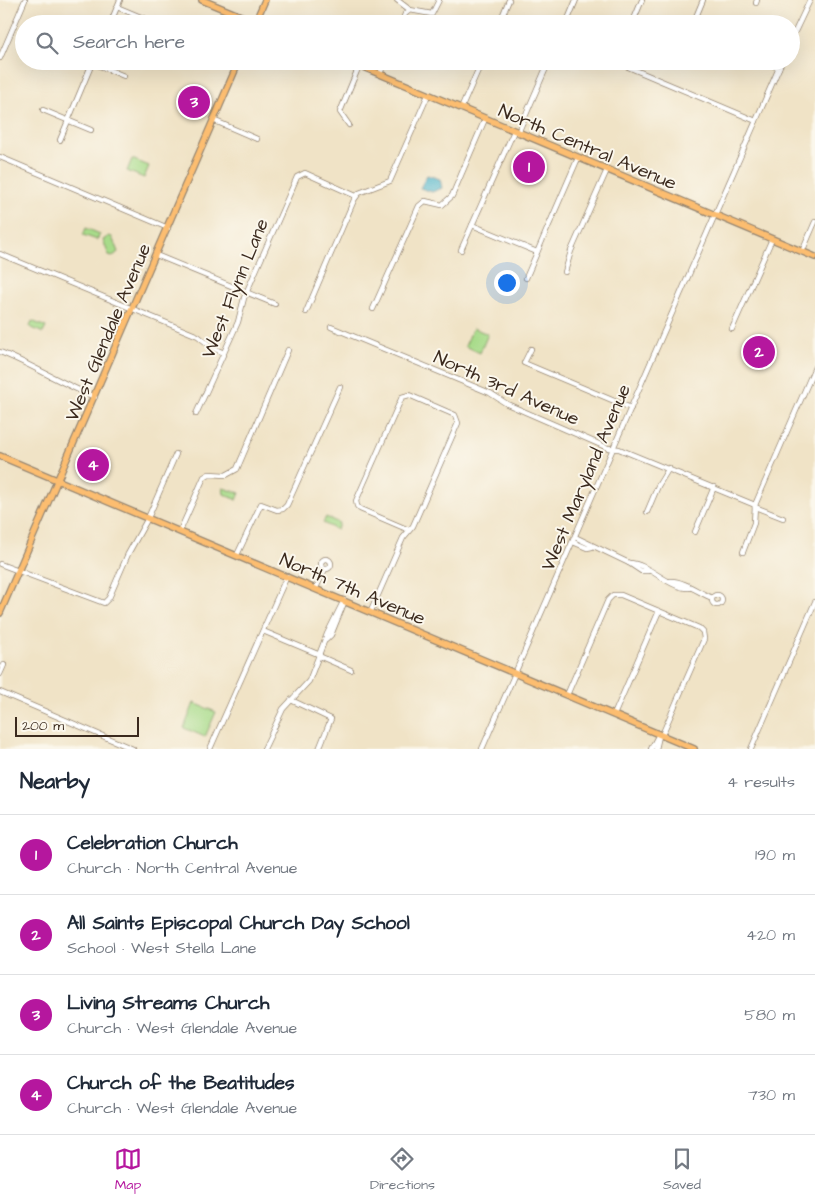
<!DOCTYPE html>
<html lang="en">
<head>
<meta charset="utf-8">
<style>
	body { margin:0; font-family:"Architects Daughter",sans-serif; background:#f2f2f3; color:#1f2937 }
	.scale { position:absolute; left:15px; bottom:12px; width:124px; box-sizing:border-box; padding-left:5px; border:2px solid #3b2a1e; border-top:0; font-size:14px; line-height:18px; white-space:nowrap; color:#3b2a1e; -webkit-text-stroke:4px #fbf7ec; paint-order:stroke }
	.you { position:absolute; left:506px; top:282px; width:18px; height:18px; margin:-12px; border:4px solid #fff; border-radius:50%; background:#1a73e8; box-shadow:0 0 0 8px #1a73e833 }
	.badge { display:grid; place-items:center; width:32px; height:32px; border-radius:50%; background:#b5179e; color:#fff; font-size:16px; font-weight:700 }
	.pin { position:absolute; translate:-50% -50%; border:2px solid #fff; box-shadow:0 1px 5px #0006 }
	.list { margin:0; padding:0; list-style:none }
	h2 { display:flex; justify-content:space-between; align-items:center; height:65px; margin:0; padding:0 20px; font-size:21px }
	h2 small { font-size:16px; font-weight:400; color:#747a83 }
	.list li { display:grid; grid-template-columns:32px 1fr auto; gap:15px; align-items:center; box-sizing:border-box; height:80px; padding:0 20px; border-top:1px solid #e0e1e3 }
	.list b { display:block; font-size:19px; white-space:nowrap }
	.list p { margin:0; font-size:16px; white-space:nowrap; color:#747a83 }
	.list em { font-size:16px; font-style:normal; color:#747a83 }
	.icon { flex:none; width:28px; height:28px; fill:none; stroke:currentColor; stroke-width:2; stroke-linecap:round; stroke-linejoin:round }
	.map { position:relative; flex:none; width:815px; height:749px; overflow:hidden }
	.search { position:absolute; background:#fff; box-shadow:0 5px 20px #0002; left:15px; right:15px; top:15px; height:55px; display:flex; align-items:center; gap:12px; box-sizing:border-box; padding:0 18px; border-radius:28px; color:#747a83; font-size:19px }
	.sheet { height:385px; background:#fff }
	nav { display:flex; justify-content:space-around; align-items:center; box-sizing:border-box; height:70px; border-top:1px solid #e0e1e3; background:#fff; font-size:14px; color:#747a83 }
	nav a { display:grid; justify-items:center; gap:2px }
	nav .on { color:#b5179e }
	.map>svg:first-child { display:block }
	.green { fill:#a8db8a; stroke:#728254 }
	.water { fill:#4ab2c9; stroke:#426e74 }
	.lines { fill:none; stroke-linecap:round; stroke-linejoin:round }
	.minor-casing { stroke:#968672; stroke-width:6 }
	.major-casing { stroke:#968672; stroke-width:8 }
	.minor { stroke:#fff; stroke-width:4.5 }
	.major { stroke:#fcbd6f; stroke-width:5.5 }
	.labels { text-anchor:middle; stroke-width:4; stroke-linejoin:round; paint-order:stroke }
	.street-label { font-size:19px; fill:#3b2a1e; stroke:#fbf7ec }
</style>
</head>
<body>
<div class="map">
<svg width="815" height="749" viewBox="0 0 815 749">
	<rect width="100%" height="100%" fill="#fbf7ec"/>
	<filter id="ink" filterUnits="userSpaceOnUse"><feTurbulence type="fractalNoise" baseFrequency=".02" numOctaves="2"/><feDisplacementMap in="SourceGraphic" scale="10" xChannelSelector="R" yChannelSelector="G"/><feConvolveMatrix kernelMatrix="1 2 1 2 8 2 1 2 1" color-interpolation-filters="sRGB"/></filter>
	<filter id="wash" filterUnits="userSpaceOnUse"><feTurbulence type="fractalNoise" baseFrequency=".0096" numOctaves="4" result="noise"/><feDisplacementMap in="SourceGraphic" scale="20" xChannelSelector="R" yChannelSelector="G"/><feGaussianBlur stdDeviation="1.12" result="paint"/><feColorMatrix in="noise" values="0 0 0 0 0 0 0 0 0 0 0 0 0 0 0 0 0 1.4 0 .05"/><feComposite in="paint" operator="in"/></filter>
	<g filter="url(#wash)">
		<rect width="100%" height="100%" fill="#f0e3c6"/>
		<!-- green -->
		<g class="green">
			<polygon points="132,159 149,166 144,178 127,171"/>
			<polygon points="86,228 100,234 97,240 83,235"/>
			<polygon points="109,236 112,237 118,252 112,257 109,256 103,240"/>
			<polygon points="32,321 46,327 43,333 30,327"/>
			<polygon points="473,328 488,334 480,353 465,346"/>
			<polygon points="223,488 240,493 237,500 224,494"/>
			<polygon points="326,517 339,523 337,530 323,523"/>
			<polygon points="194,703 216,712 205,737 184,728"/>
		</g>
		<!-- water -->
		<polygon class="water" points="427,175 440,179 442,188 432,192 420,188"/>
	</g>
	<g filter="url(#ink)">
		<g class="lines">
			<!-- minor casing -->
			<g class="minor-casing">
				<g id="minor">
					<polyline points="397,0 410,10"/>
					<polyline points="756,3 757,0"/>
					<polyline points="117,7 148,20"/>
					<polyline points="110,24 120,0"/>
					<polyline points="401,24 405,14 410,10 432,14 439,0"/>
					<polyline points="499,24 509,0"/>
					<polyline points="566,24 576,0"/>
					<polyline points="632,24 642,0"/>
					<polyline points="693,24 703,0"/>
					<polyline points="791,40 810,0"/>
					<polyline points="0,58 25,0"/>
					<polyline points="614,61 756,121"/>
					<polyline points="763,61 779,68"/>
					<polyline points="93,63 124,76"/>
					<polyline points="380,74 385,61"/>
					<polyline points="461,109 482,61"/>
					<polyline points="43,110 91,130"/>
					<polyline points="213,120 257,139"/>
					<polyline points="349,125 340,112 359,66"/>
					<polyline points="518,133 549,61"/>
					<polyline points="60,140 93,61"/>
					<polyline points="0,157 168,228"/>
					<polyline points="472,225 537,252"/>
					<polyline points="461,250 514,131"/>
					<polyline points="802,252 815,222"/>
					<polyline points="0,254 198,336 213,348 224,353"/>
					<polyline points="156,255 275,304"/>
					<polyline points="565,272 571,251 607,170"/>
					<polyline points="526,278 578,158"/>
					<polyline points="373,309 419,206 425,201 442,205 452,196 485,119"/>
					<polyline points="306,312 354,200 359,193 390,181 428,95"/>
					<polyline points="331,327 490,393 507,404 608,448 619,449 755,505"/>
					<polyline points="732,329 772,239"/>
					<polyline points="531,349 524,363 631,408"/>
					<path d="M0,352C33,365 62,384 95,397"/>
					<polyline points="196,414 238,322 244,298 297,177 305,173 356,196"/>
					<polyline points="755,505 815,367"/>
					<polyline points="755,507 783,518"/>
					<polyline points="647,512 658,486 669,468"/>
					<polyline points="180,531 204,477 209,474 226,475 237,469 288,350"/>
					<polyline points="695,532 714,487"/>
					<polyline points="575,537 629,563 641,571 648,571"/>
					<polyline points="573,542 587,548 592,547"/>
					<polyline points="743,552 754,523 755,505"/>
					<polyline points="237,555 261,504 277,510 283,509 287,505 340,387"/>
					<circle cx="326" cy="564" r="5"/>
					<path d="M629,563C648,563 670,589 689,588"/>
					<polyline points="0,564 104,603 109,598 128,554 148,518 176,454"/>
					<path d="M670,581C682,580 700,593 712,598"/>
					<polyline points="316,588 325,569"/>
					<circle cx="717" cy="600" r="5"/>
					<polyline points="371,611 403,538 413,526 458,423 455,415 409,395 402,397 356,501 357,506 360,509 409,530"/>
					<polyline points="263,631 320,655"/>
					<polyline points="326,640 331,635 344,603"/>
					<polyline points="319,656 351,670"/>
					<polyline points="0,674 4,665"/>
					<polyline points="0,692 133,749"/>
					<polyline points="567,695 608,600 613,595 621,595 699,628 703,632 704,639 662,735"/>
					<polyline points="291,700 331,719 319,749"/>
					<polyline points="614,715 659,611"/>
					<polyline points="210,749 287,576"/>
					<polyline points="264,749 283,709 309,681 327,634 344,600"/>
					<polyline points="482,749 782,61"/>
					<polyline points="651,749 659,734"/>
					<polyline points="656,749 659,736"/>
					<polyline points="751,749 815,602"/>
				</g>
			</g>
			<!-- major casing -->
			<g class="major-casing">
				<g id="major">
					<polyline points="202,0 260,24"/>
					<polyline points="255,23 265,0"/>
					<polyline points="349,61 815,257"/>
					<polyline points="0,456 694,749"/>
					<polyline points="0,613 239,61"/>
				</g>
			</g>
			<!-- minor -->
			<use href="#minor" class="minor"/>
			<!-- major -->
			<use href="#major" class="major"/>
		</g>
	</g>
	<g class="labels">
		<!-- street labels -->
		<g class="street-label">
			<text transform="translate(588 146) rotate(23)" y="7">North Central Avenue</text>
			<text transform="translate(234 288) rotate(-68)" y="7">West Flynn Lane</text>
			<text transform="translate(107 332) rotate(-67)" y="7">West Glendale Avenue</text>
			<text transform="translate(507 387) rotate(24)" y="7">North 3rd Avenue</text>
			<text transform="translate(585 477) rotate(-67)" y="7">West Maryland Avenue</text>
			<text transform="translate(353 588) rotate(23)" y="7">North 7th Avenue</text>
		</g>
	</g>
</svg>
<div class="scale">200 m</div>
<div class="you"></div>
<div class="pin badge" style="left:529px;top:167px">1</div>
<div class="pin badge" style="left:759px;top:352px">2</div>
<div class="pin badge" style="left:194px;top:102px">3</div>
<div class="pin badge" style="left:93px;top:465px">4</div>
<div class="search"><svg class="icon" aria-label="search" viewBox="0 0 24 24"><circle cx="10" cy="10" r="6"/><path d="M15 15l6 6"/></svg>Search here</div>
</div>
<section class="sheet">
<h2>Nearby<small>4 results</small></h2>
<ul class="list">
<li><span class="badge">1</span><div><b>Celebration Church</b><p>Church · North Central Avenue</p></div><em>190 m</em></li>
<li><span class="badge">2</span><div><b>All Saints Episcopal Church Day School</b><p>School · West Stella Lane</p></div><em>420 m</em></li>
<li><span class="badge">3</span><div><b>Living Streams Church</b><p>Church · West Glendale Avenue</p></div><em>580 m</em></li>
<li><span class="badge">4</span><div><b>Church of the Beatitudes</b><p>Church · West Glendale Avenue</p></div><em>730 m</em></li>
</ul>
</section>
<nav>
<a class="on"><svg class="icon" aria-label="map" viewBox="0 0 24 24"><path d="M3 6l6-2 6 2 6-2v14l-6 2-6-2-6 2zM9 4v14M15 6v14"/></svg>Map</a>
<a><svg class="icon" aria-label="directions" viewBox="0 0 24 24"><path d="M12 3l9 9-9 9-9-9zM9 14v-3h6M13 9l2 2-2 2"/></svg>Directions</a>
<a><svg class="icon" aria-label="saved" viewBox="0 0 24 24"><path d="M7 4h10v16l-5-4-5 4z"/></svg>Saved</a>
</nav>
</body>
</html>
